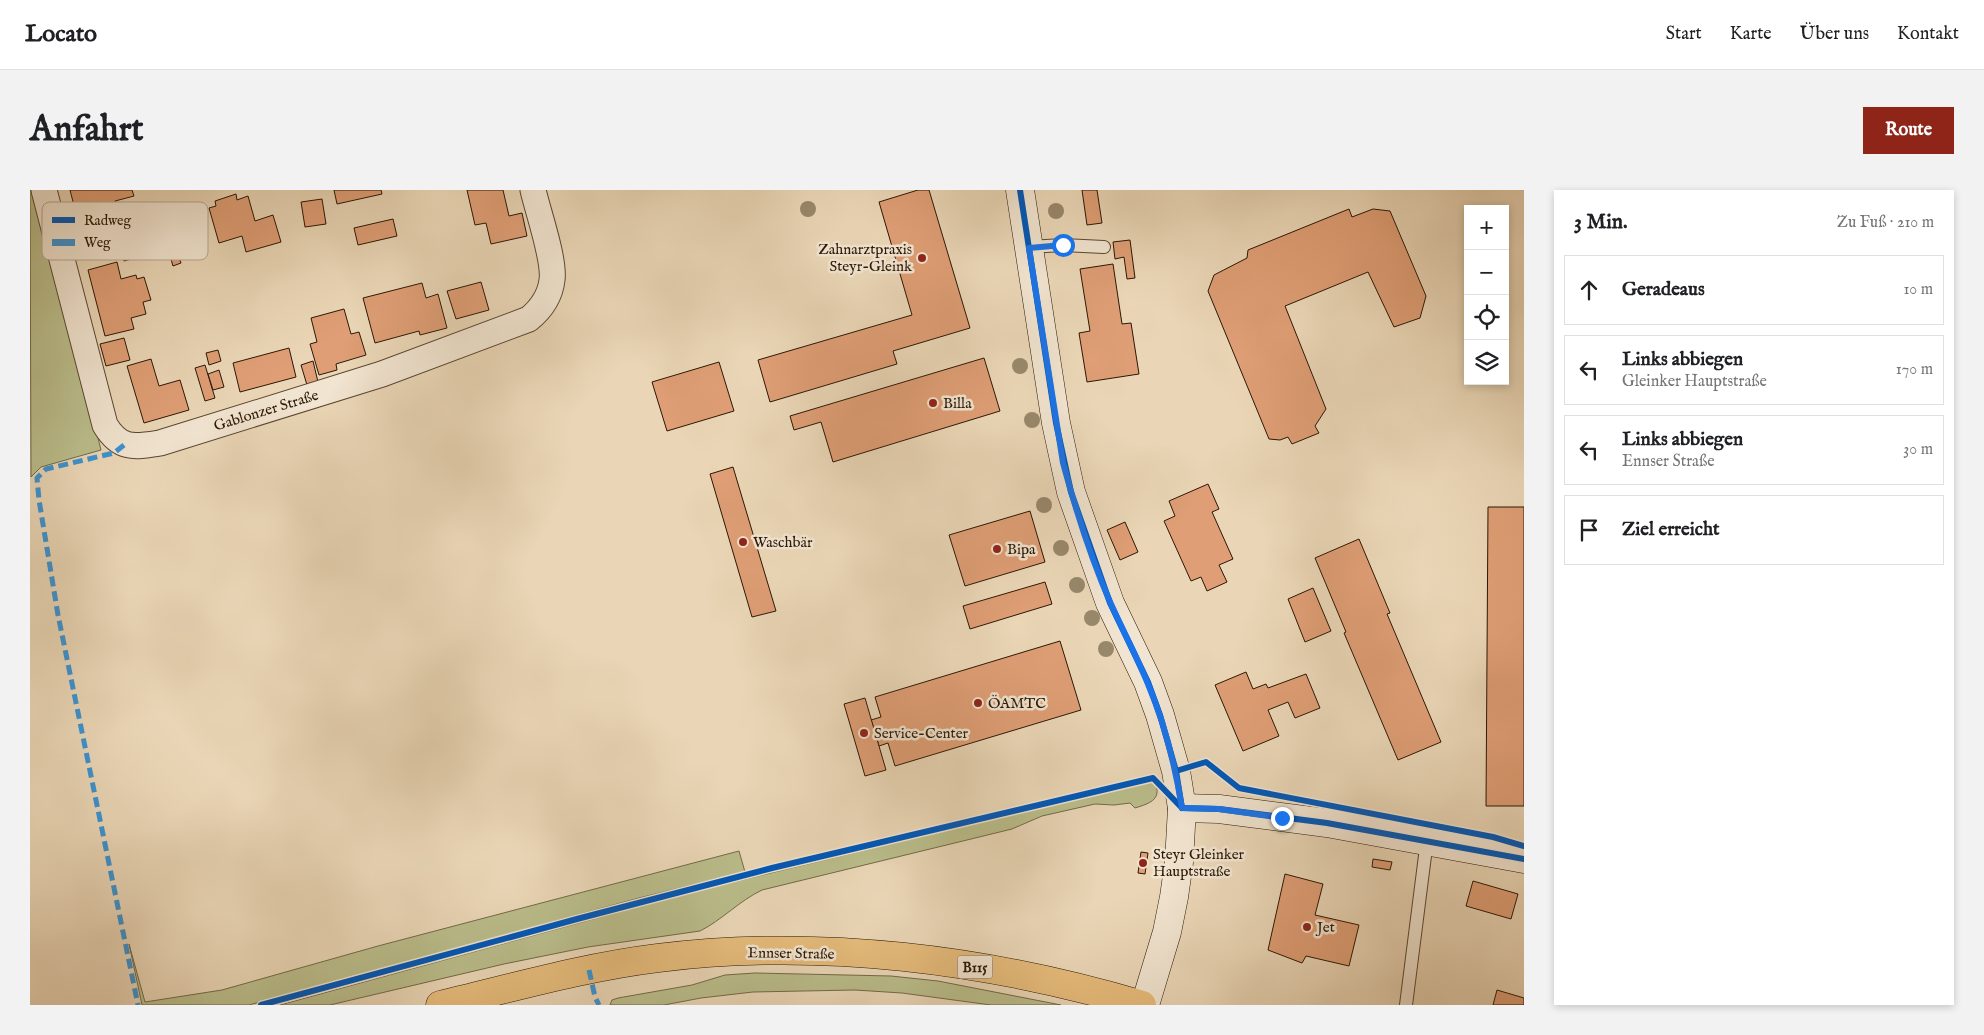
<!DOCTYPE html>
<html lang="de">
<head>
<meta charset="utf-8">
<style>
	body { margin:0; font-family:"IM FELL English",serif; background:#f2f2f2; color:#202124 }
	.controls { position:absolute; right:15px; top:15px; display:grid; overflow:hidden; border-radius:0px; box-shadow:0 2px 8px #0003 }
	.controls button { width:45px; height:45px; display:grid; place-items:center; padding:0; border:0; border-bottom:1px solid #e0e0e0; background:#fff; color:#202124; font:25px sans-serif }
	.stop { position:absolute; width:15px; height:15px; margin:-11px; border:4px solid #1a73e8; border-radius:50%; background:#fff }
	.stop.end { background:#1a73e8; border-color:#fff; box-shadow:0 1px 5px #0008 }
	.list { margin:0; padding:0; list-style:none }
	h2 { display:flex; justify-content:space-between; align-items:center; height:65px; margin:0; padding:0 20px; font-size:21px }
	h2 small { font-size:16px; font-weight:400; color:#757577 }
	.list li { display:grid; grid-template-columns:32px 1fr auto; gap:15px; align-items:center; box-sizing:border-box; height:70px; margin:0 10px 10px; padding:0 10px; border:1px solid #e0e0e0; border-radius:0px }
	.list b { display:block; font-size:19px; white-space:nowrap }
	.list p { margin:0; font-size:16px; white-space:nowrap; color:#757577 }
	.list em { font-size:16px; font-style:normal; color:#757577 }
	.icon { flex:none; width:28px; height:28px; fill:none; stroke:currentColor; stroke-width:2; stroke-linecap:round; stroke-linejoin:round }
	.map { position:relative; flex:none; width:1494px; height:815px; overflow:hidden; border-radius:0px }
	header { display:flex; align-items:center; gap:30px; box-sizing:border-box; height:70px; padding:0 25px; background:#fff; border-bottom:1px solid #e0e0e0 }
	header strong { font-size:24px }
	nav { display:flex; gap:28px; margin-inline-start:auto; font-size:18px }
	.intro { display:flex; align-items:center; justify-content:space-between; box-sizing:border-box; height:120px; padding:0 30px }
	h1 { margin:0; font-size:35px }
	.button { padding:12px 22px; border-radius:0px; background:#8f2418; color:#fff; font-size:18px; font-weight:700 }
	main { display:flex; gap:30px; padding:0 30px }
	aside { flex:1; background:#fff; border-radius:0px; box-shadow:0 2px 8px #0003 }
	.map>svg:first-child { display:block }
	.green { fill:#babd8b; stroke:#726a48 }
	.building { fill:#df9e75; stroke:#2a1706 }
	.lines { fill:none; stroke-linecap:round; stroke-linejoin:round }
	.lane-casing { stroke:#5a4732; stroke-width:14 }
	.street-casing { stroke:#5a4732; stroke-width:27 }
	.secondary-casing { stroke:#2a1706; stroke-width:29 }
	.primary-casing { stroke:#2a1706; stroke-width:29 }
	.lane { stroke:#f1e4d0; stroke-width:12 }
	.street { stroke:#f1e4d0; stroke-width:25 }
	.secondary { stroke:#f1e4d0; stroke-width:28 }
	.primary { stroke:#e5bb7b; stroke-width:28 }
	.quiet { stroke:#3c93d1; stroke-width:5; stroke-dasharray:10 5; stroke-linecap:butt }
	.cycleway-casing { stroke:#f1e4d0; stroke-width:9 }
	.cycleway { stroke:#0057b8; stroke-width:6 }
	.tree { fill:#98886b }
	.route { stroke:#1a73e8; stroke-width:6 }
	.poi-dot { fill:#8f2418; stroke:#f1e4d0; stroke-width:2 }
	.labels { text-anchor:middle; stroke-width:5; stroke-linejoin:round; paint-order:stroke }
	.shield { fill:#f1e4d0; stroke:#665443; stroke-width:1 }
	.shield-label { font-size:14px; font-weight:bold; fill:#2a1706 }
	.poi-label { font-size:15px; fill:#2a1706; stroke:#f1e4d0; text-anchor:start }
	.street-label { font-size:15px; fill:#2a1706; stroke:#f1e4d0 }
	.key { fill:#f1e4d0; stroke:#b5a693; stroke-width:1 }
	.key-label { font-size:14px; fill:#2a1706 }
</style>
</head>
<body>
<header>
<strong>Locato</strong>
<nav><a>Start</a><a>Karte</a><a>Über uns</a><a>Kontakt</a></nav>
</header>
<div class="intro"><h1>Anfahrt</h1><a class="button">Route</a></div>
<main>
<div class="map">
<svg width="1494" height="815" viewBox="0 0 1494 815">
	<rect width="100%" height="100%" fill="#ead6b6"/>
	<filter id="stains"><feTurbulence type="fractalNoise" baseFrequency=".004" numOctaves="4"/><feColorMatrix values="0 0 0 0 .2 0 0 0 0 .09 0 0 0 0 .02 0 0 0 .5 -.17"/></filter>
	<radialGradient id="worn" r=".72"><stop offset=".6" stop-color="#630" stop-opacity="0"/><stop offset="1" stop-color="#630" stop-opacity=".3"/></radialGradient>
	<!-- green -->
	<g class="green">
		<polygon points="0,0 6,0 71,260 11,277 1,287"/>
		<path d="M1124,590C1133,609 1121,613 1105,618L1100,613L1084,615L1065,614L1012,626L982,639L732,700C709,711 692,730 670,741L558,757L474,774L300,815H250L654,704Z"/>
		<polygon points="709,661 715,682 609,708 219,815 112,815 99,754 115,812 192,800 348,756"/>
		<polygon points="725,783 861,786 908,791 1031,815 961,815 872,803 825,800 723,802 671,808 634,815 580,815 582,810 588,808 662,795 695,785"/>
	</g>
	<!-- building -->
	<g class="building">
		<polygon points="40,0 102,0 104,6 85,11 91,32 84,35 85,43 53,51"/>
		<polygon points="304,0 351,0 352,4 307,14"/>
		<polygon points="437,0 473,0 479,26 492,23 497,46 461,54 456,33 445,35"/>
		<polygon points="888,0 899,0 940,138 863,161 867,174 740,212 728,170 882,125 849,12"/>
		<polygon points="1052,0 1067,0 1072,33 1057,35"/>
		<polygon points="206,4 207,10 218,6 225,31 243,25 251,52 216,62 212,46 189,53 179,18 186,16 185,11"/>
		<polygon points="292,9 296,34 275,37 271,12"/>
		<polygon points="1319,19 1322,27 1343,19 1360,21 1396,106 1390,128 1364,137 1338,82 1255,116 1296,219 1285,236 1289,243 1262,254 1258,247 1250,250 1239,249 1178,101 1184,85 1217,68 1218,60"/>
		<polygon points="363,29 367,46 328,55 324,38"/>
		<polygon points="1100,50 1105,88 1097,89 1094,67 1085,69 1083,52"/>
		<polygon points="108,54 112,66 94,71 91,59"/>
		<polygon points="145,57 151,73 143,76 138,59"/>
		<polygon points="87,72 91,89 106,85 107,89 114,87 121,110 113,112 116,124 101,128 104,139 75,146 58,80"/>
		<polygon points="1083,74 1092,134 1101,133 1109,184 1057,192 1049,143 1060,141 1050,79"/>
		<polygon points="451,92 459,120 426,129 417,101"/>
		<polygon points="392,93 396,108 408,104 417,138 390,145 389,141 345,153 333,108"/>
		<polygon points="314,119 321,144 329,142 336,165 306,174 307,180 289,185 280,154 287,152 281,128"/>
		<polygon points="94,148 100,170 76,176 70,154"/>
		<polygon points="259,158 266,187 210,202 203,173"/>
		<polygon points="188,160 191,171 179,175 176,163"/>
		<polygon points="954,168 970,221 803,272 791,232 764,240 760,226"/>
		<polygon points="121,169 129,196 150,190 159,220 114,233 97,176"/>
		<polygon points="283,171 288,192 277,195 271,175"/>
		<polygon points="689,172 704,221 637,241 622,192"/>
		<polygon points="175,175 185,208 175,211 165,178"/>
		<polygon points="189,180 194,197 183,200 178,184"/>
		<polygon points="703,277 746,421 722,427 680,284"/>
		<polygon points="1178,294 1189,319 1182,322 1203,369 1189,375 1197,392 1177,401 1171,387 1161,391 1134,331 1145,326 1139,311"/>
		<polygon points="1458,317 1494,317 1494,616 1456,616"/>
		<polygon points="1000,321 1015,372 935,396 919,345"/>
		<polygon points="1095,332 1108,362 1090,370 1077,340"/>
		<polygon points="1329,349 1360,423 1357,424 1411,552 1368,570 1314,443 1316,442 1285,368"/>
		<polygon points="1015,392 1022,414 940,439 933,416"/>
		<polygon points="1283,398 1301,441 1275,452 1258,409"/>
		<polygon points="1030,451 1051,520 865,576 858,553 849,556 841,530 851,527 845,507"/>
		<polygon points="1216,482 1223,499 1236,494 1238,498 1276,484 1290,518 1265,528 1258,512 1238,520 1249,546 1213,561 1185,495"/>
		<polygon points="835,508 856,580 835,586 814,514"/>
		<polygon points="1111,662 1118,663 1115,684 1108,683"/>
		<polygon points="1343,669 1362,672 1360,680 1342,677"/>
		<polygon points="1255,684 1293,694 1285,725 1329,735 1319,776 1276,766 1272,773 1238,760"/>
		<polygon points="1443,691 1488,704 1481,729 1436,716"/>
		<polygon points="1467,800 1494,808 1494,815 1463,815"/>
	</g>
	<g class="lines">
		<!-- lane casing -->
		<g class="lane-casing">
			<g id="lane">
				<polyline points="999,57 1033,55 1074,57"/>
				<polyline points="1376,815 1397,650"/>
			</g>
		</g>
		<!-- street casing -->
		<g class="street-casing">
			<path id="street" d="M14,0L75,235C90,260 104,257 130,253L352,184L499,129C511,119 520,107 522,90C525,70 508,22 503,0"/>
		</g>
		<!-- secondary casing -->
		<g class="secondary-casing">
			<g id="secondary">
				<polyline points="990,0 1026,233 1041,302 1080,413 1118,492 1130,525 1146,581 1152,618 1149,672 1144,707 1137,742 1115,815"/>
				<polyline points="1152,618 1189,619 1297,633 1494,669"/>
			</g>
		</g>
		<!-- primary casing -->
		<g class="primary-casing">
			<path id="primary" d="M410,815C482,798 554,777 628,768C789,748 957,769 1112,815"/>
		</g>
		<!-- lane -->
		<use href="#lane" class="lane"/>
		<!-- street -->
		<use href="#street" class="street"/>
		<!-- secondary -->
		<use href="#secondary" class="secondary"/>
		<!-- primary -->
		<use href="#primary" class="primary"/>
		<!-- quiet -->
		<g class="quiet">
			<polyline points="94,255 84,263 16,279 7,288 9,310 28,425 108,815"/>
			<polyline points="559,780 565,807 569,815"/>
		</g>
		<!-- cycleway casing -->
		<g class="cycleway-casing">
			<g id="cycleway">
				<polyline points="990,0 1026,233 1041,302 1080,413 1118,492 1130,525 1146,581 1152,618"/>
				<polyline points="1146,581 1176,572 1209,598 1463,647 1494,656"/>
				<polyline points="1152,618 1189,619 1297,633 1494,669"/>
				<polyline points="231,815 547,729 742,678 1123,588 1152,618"/>
			</g>
		</g>
		<!-- cycleway -->
		<use href="#cycleway" class="cycleway"/>
	</g>
	<!-- trees -->
	<g class="tree">
		<circle cx="778" cy="19" r="8"/>
		<circle cx="1026" cy="21" r="8"/>
		<circle cx="990" cy="176" r="8"/>
		<circle cx="1002" cy="230" r="8"/>
		<circle cx="1014" cy="315" r="8"/>
		<circle cx="1031" cy="358" r="8"/>
		<circle cx="1047" cy="395" r="8"/>
		<circle cx="1062" cy="428" r="8"/>
		<circle cx="1076" cy="459" r="8"/>
	</g>
	<g class="lines">
		<!-- route -->
		<path class="route" d="M1033,55L999,58L1033,273C1046,321 1061,369 1081,414C1093,441 1107,467 1118,494C1135,534 1145,575 1152,618L1189,619L1252,628"/>
	</g>
	<!-- markers -->
	<g class="poi-dot">
		<circle cx="892" cy="68" r="5"/>
		<circle cx="903" cy="213" r="5"/>
		<circle cx="713" cy="352" r="5"/>
		<circle cx="967" cy="359" r="5"/>
		<circle cx="948" cy="513" r="5"/>
		<circle cx="834" cy="543" r="5"/>
		<circle cx="1113" cy="673" r="5"/>
		<circle cx="1277" cy="737" r="5"/>
	</g>
	<g class="labels">
		<!-- shield labels -->
		<rect class="shield" x="927.5" y="765.5" width="35" height="23" rx="4"/>
		<g class="shield-label">
			<text x="945" y="782">B115</text>
		</g>
		<!-- poi labels -->
		<g class="poi-label">
			<text x="882" y="64" text-anchor="end">Zahnarztpraxis<tspan x="882" dy="17">Steyr-Gleink</tspan></text>
			<text x="913" y="218">Billa</text>
			<text x="723" y="357">Waschbär</text>
			<text x="977" y="364">Bipa</text>
			<text x="958" y="518">ÖAMTC</text>
			<text x="844" y="548">Service-Center</text>
			<text x="1123" y="669">Steyr Gleinker<tspan x="1123" dy="17">Hauptstraße</tspan></text>
			<text x="1287" y="742">Jet</text>
		</g>
		<!-- street labels -->
		<g class="street-label">
			<text transform="translate(236 220) rotate(-17)" y="5">Gablonzer Straße</text>
			<text transform="translate(761 763) rotate(1)" y="5">Ennser Straße</text>
		</g>
	</g>
	<!-- legend -->
	<rect x="12" y="12" width="166" height="58" rx="8" class="key"/>
	<rect x="22" y="27" width="23" height="6" fill="#0057b8"/>
	<rect x="22" y="49" width="23" height="7" fill="#3c93d1"/>
	<g class="key-label">
		<text x="54" y="35">Radweg</text>
		<text x="54" y="57">Weg</text>
	</g>
	<rect width="100%" height="100%" filter="url(#stains)"/>
	<rect width="100%" height="100%" fill="url(#worn)"/>
</svg>
<div class="controls">
<button>+</button>
<button>−</button>
<button><svg class="icon" aria-label="locate" viewBox="0 0 24 24"><circle cx="12" cy="12" r="6"/><path d="M12 2v4M12 18v4M2 12h4M18 12h4"/></svg></button>
<button><svg class="icon" aria-label="layers" viewBox="0 0 24 24"><path d="M12 4l9 5-9 5-9-5zM3 14l9 5 9-5"/></svg></button>
</div>
<div class="stop" style="left:1033px;top:55px"></div>
<div class="stop end" style="left:1252px;top:628px"></div>
</div>
<aside>
<h2>3 Min.<small>Zu Fuß · 210 m</small></h2>
<ul class="list">
<li><svg class="icon" aria-label="ahead" viewBox="0 0 24 24"><path d="M12 20V5M6 11l6-6 6 6"/></svg><div><b>Geradeaus</b></div><em>10 m</em></li>
<li><svg class="icon" aria-label="left" viewBox="0 0 24 24"><path d="M17 20v-9H6M10 6l-5 5 5 5"/></svg><div><b>Links abbiegen</b><p>Gleinker Hauptstraße</p></div><em>170 m</em></li>
<li><svg class="icon" aria-label="left" viewBox="0 0 24 24"><path d="M17 20v-9H6M10 6l-5 5 5 5"/></svg><div><b>Links abbiegen</b><p>Ennser Straße</p></div><em>30 m</em></li>
<li><svg class="icon" aria-label="arrive" viewBox="0 0 24 24"><path d="M6 21V4h12l-3 4 3 4H6"/></svg><div><b>Ziel erreicht</b></div></li>
</ul>
</aside>
</main>
</body>
</html>
